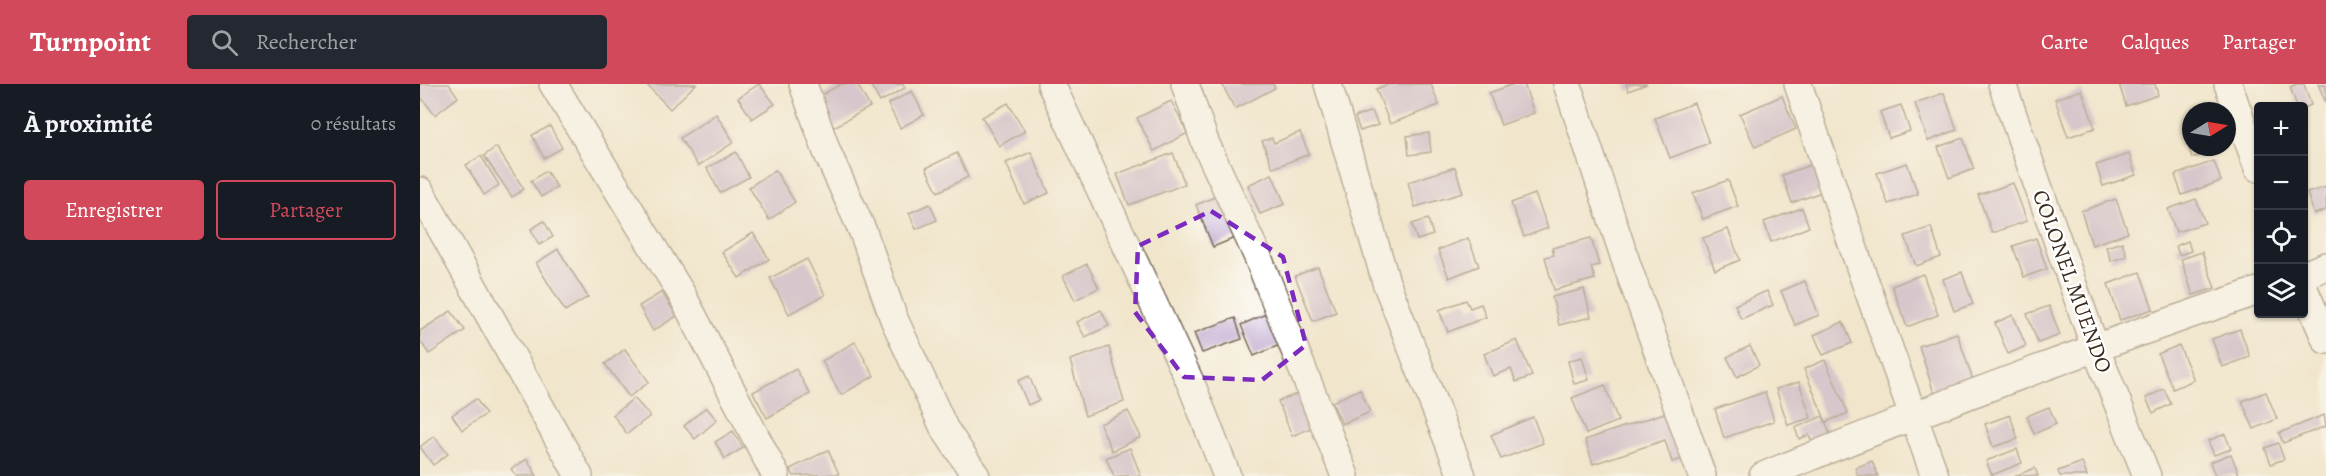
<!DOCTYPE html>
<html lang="fr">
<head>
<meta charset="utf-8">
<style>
	body { margin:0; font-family:Alegreya,serif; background:#242831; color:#f1f3f6 }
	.controls { position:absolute; right:18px; top:18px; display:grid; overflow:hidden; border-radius:6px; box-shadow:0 2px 4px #0004 }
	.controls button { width:54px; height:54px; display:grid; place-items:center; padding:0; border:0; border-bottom:2px solid #363941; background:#171b24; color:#f1f3f6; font:30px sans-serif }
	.compass { position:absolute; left:1762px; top:18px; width:54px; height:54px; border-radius:50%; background:#171b24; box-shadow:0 2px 4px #0004; rotate:79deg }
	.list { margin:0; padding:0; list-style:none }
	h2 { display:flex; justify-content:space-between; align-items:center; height:78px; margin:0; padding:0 24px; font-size:26px }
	h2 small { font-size:20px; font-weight:400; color:#9ea1a6 }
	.actions { display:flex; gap:12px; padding:18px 24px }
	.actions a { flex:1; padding:14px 0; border:2px solid #d1495b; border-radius:6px; text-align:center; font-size:21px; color:#d1495b }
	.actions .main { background:#d1495b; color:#fff }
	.icon { flex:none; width:33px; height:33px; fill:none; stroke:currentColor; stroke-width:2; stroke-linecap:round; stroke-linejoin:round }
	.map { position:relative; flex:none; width:1906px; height:392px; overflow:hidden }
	header { display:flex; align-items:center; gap:36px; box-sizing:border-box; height:84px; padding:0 30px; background:#d1495b; color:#fff }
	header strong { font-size:28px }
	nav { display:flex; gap:33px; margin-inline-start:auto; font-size:21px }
	.search { width:420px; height:54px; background:#242831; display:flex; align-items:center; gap:15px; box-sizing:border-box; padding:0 21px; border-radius:6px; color:#9ea1a6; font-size:22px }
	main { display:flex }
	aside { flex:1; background:#171b24 }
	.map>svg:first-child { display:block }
	.building { fill:#b9a1c9 }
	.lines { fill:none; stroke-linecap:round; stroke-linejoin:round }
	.minor-casing { stroke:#7b6c5b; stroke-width:30 }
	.minor { stroke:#fff; stroke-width:27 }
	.marked { fill:none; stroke:#7b2cbf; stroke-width:4.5; stroke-dasharray:12 8; stroke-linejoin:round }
	.labels { text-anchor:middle; stroke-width:4.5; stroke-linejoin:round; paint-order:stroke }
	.street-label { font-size:22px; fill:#3b2a1e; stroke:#fff }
</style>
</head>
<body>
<header>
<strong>Turnpoint</strong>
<div class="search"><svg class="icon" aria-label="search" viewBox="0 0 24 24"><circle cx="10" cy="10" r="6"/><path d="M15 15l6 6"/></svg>Rechercher</div>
<nav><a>Carte</a><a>Calques</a><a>Partager</a></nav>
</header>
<main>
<aside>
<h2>À proximité<small>0 résultats</small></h2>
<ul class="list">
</ul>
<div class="actions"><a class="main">Enregistrer</a><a>Partager</a></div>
</aside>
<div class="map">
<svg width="1906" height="392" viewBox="0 0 1906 392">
	<rect width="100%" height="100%" fill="#fff"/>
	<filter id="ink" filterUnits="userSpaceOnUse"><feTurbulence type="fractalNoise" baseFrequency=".0167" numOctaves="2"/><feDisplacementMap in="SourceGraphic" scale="12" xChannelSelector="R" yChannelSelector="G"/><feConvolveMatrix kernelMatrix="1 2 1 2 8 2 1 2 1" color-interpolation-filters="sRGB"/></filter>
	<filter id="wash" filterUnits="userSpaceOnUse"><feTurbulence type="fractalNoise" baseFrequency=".008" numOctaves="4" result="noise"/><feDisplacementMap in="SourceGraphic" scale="24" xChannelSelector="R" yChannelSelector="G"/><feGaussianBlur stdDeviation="1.35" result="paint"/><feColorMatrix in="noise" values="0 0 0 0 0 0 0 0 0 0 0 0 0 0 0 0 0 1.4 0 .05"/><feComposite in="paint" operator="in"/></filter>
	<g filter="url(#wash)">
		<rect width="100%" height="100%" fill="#f1e6cc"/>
		<g id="blocks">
			<!-- building -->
			<g class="building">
				<polygon points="0,0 29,0 38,13 15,31 0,12"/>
				<polygon points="226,0 276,0 250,25"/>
				<polygon points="339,0 355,20 332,35 318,14"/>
				<polygon points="421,0 437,0 450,23 414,43 398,13"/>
				<polygon points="450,0 483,0 485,4 460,18"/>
				<polygon points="802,0 853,0 855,4 815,25"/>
				<polygon points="969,0 1011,0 1019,21 970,40 956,5"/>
				<polygon points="1094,0 1104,0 1114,29 1081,41 1069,9"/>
				<polygon points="1206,0 1227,0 1208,7"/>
				<polygon points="1699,0 1735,0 1738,11 1706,22"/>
				<polygon points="1877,0 1884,0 1891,21 1884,24 1877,22 1870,3"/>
				<polygon points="1898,0 1906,0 1906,19"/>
				<polygon points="1662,6 1675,44 1648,53 1635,15"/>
				<polygon points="492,7 504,31 480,44 468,20"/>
				<polygon points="1524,9 1537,46 1508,57 1495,19"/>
				<polygon points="1362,12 1376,45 1335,63 1320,30"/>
				<polygon points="751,17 768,49 734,67 717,34"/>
				<polygon points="588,19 605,47 579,62 562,33"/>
				<polygon points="1274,19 1289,59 1250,74 1235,34"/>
				<polygon points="1481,21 1490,47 1469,54 1460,28"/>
				<polygon points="952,27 958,41 940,47 935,33"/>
				<polygon points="296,30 314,58 278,82 260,54"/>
				<polygon points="130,42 142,64 124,74 112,51"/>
				<polygon points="1771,42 1771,63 1804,63 1772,74 1763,45"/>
				<polygon points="880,48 889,70 853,84 842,57 852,54 854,59"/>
				<polygon points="1009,49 1011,68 989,71 987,52"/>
				<polygon points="1543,54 1554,85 1529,94 1518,63"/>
				<polygon points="76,63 104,105 92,113 64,72"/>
				<polygon points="316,68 329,93 300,109 287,84"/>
				<polygon points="611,68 629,109 604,120 586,79"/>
				<polygon points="537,69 548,93 518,108 506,84"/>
				<polygon points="753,69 765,100 709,121 697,90"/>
				<polygon points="1709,70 1716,91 1683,102 1676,81"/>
				<polygon points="61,72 79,101 64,111 46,81"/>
				<polygon points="1794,77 1801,97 1762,111 1755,91"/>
				<polygon points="1399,78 1409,105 1372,119 1362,91"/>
				<polygon points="1487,79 1498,110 1468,120 1457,89"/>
				<polygon points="1035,83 1043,109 995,123 988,98"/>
				<polygon points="355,86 375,118 349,136 329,103"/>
				<polygon points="126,87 137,103 121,113 111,97"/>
				<polygon points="852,90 865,120 840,130 828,101"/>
				<polygon points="1308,96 1318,122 1283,135 1273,109"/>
				<polygon points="1593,99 1607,137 1572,149 1558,111"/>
				<polygon points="1906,103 1906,126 1894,130 1887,109"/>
				<polygon points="804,109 822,151 793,163 776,121"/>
				<polygon points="1115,110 1128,144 1104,153 1091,119"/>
				<polygon points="1696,115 1708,149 1672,161 1661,127"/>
				<polygon points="1776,115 1785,139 1756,148 1748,125"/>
				<polygon points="510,120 517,136 496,145 489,129"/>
				<polygon points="1382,124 1389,143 1351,158 1344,138"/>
				<polygon points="1008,135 1013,151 997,156 992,140"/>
				<polygon points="124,137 133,153 119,161 111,145"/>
				<polygon points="1511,143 1521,173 1496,182 1485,152"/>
				<polygon points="1308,145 1320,176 1295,186 1283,154"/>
				<polygon points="333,149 349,175 319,194 302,168"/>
				<polygon points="1048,154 1059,182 1029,194 1018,166"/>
				<polygon points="1171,154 1179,181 1171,183 1175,195 1134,206 1125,173 1134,171 1132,164"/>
				<polygon points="1616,154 1627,185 1604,193 1593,162"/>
				<polygon points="1768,157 1771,167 1759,171 1756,162"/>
				<polygon points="1702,158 1707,172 1691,177 1686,163"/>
				<polygon points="138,165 168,213 145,227 116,179"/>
				<polygon points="1782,168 1795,204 1773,211 1761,175"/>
				<polygon points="387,175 405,211 369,230 350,194"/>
				<polygon points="667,180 679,204 655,216 643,192"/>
				<polygon points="898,183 916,228 893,237 875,192"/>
				<polygon points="1542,188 1553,220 1534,227 1523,195"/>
				<polygon points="1720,188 1733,225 1700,236 1688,200"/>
				<polygon points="1503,190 1518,231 1487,243 1472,202"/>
				<polygon points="1385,197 1399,231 1375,241 1361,207"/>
				<polygon points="1164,205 1171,233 1139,241 1132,213"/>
				<polygon points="1347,207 1353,221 1321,235 1315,221"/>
				<polygon points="242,208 257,232 233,247 219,222"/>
				<polygon points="1046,216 1050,224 1061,220 1066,233 1028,248 1019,226"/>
				<polygon points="1629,222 1640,251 1618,259 1607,230"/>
				<polygon points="681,226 689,242 665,253 657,238"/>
				<polygon points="31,227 45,246 9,270 0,257 0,247"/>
				<polygon points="848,229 862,260 834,272 821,241"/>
				<polygon points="1593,231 1606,262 1588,270 1575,239"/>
				<polygon points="815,234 822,255 782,269 774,249"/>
				<polygon points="1423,238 1432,259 1403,271 1394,251"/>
				<polygon points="1820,245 1830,273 1802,283 1792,255"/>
				<polygon points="1537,249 1553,296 1514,309 1499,262"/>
				<polygon points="1097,256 1112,292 1096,298 1091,285 1073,292 1064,270"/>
				<polygon points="435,258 454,292 421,311 402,277"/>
				<polygon points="1759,261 1774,296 1753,305 1738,270"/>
				<polygon points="1330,262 1339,281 1317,293 1307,273"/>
				<polygon points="689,263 704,318 665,332 650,276"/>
				<polygon points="205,265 229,298 209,313 185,280"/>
				<polygon points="1162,273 1169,296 1154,300 1148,277"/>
				<polygon points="1405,276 1428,329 1406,338 1384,285"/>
				<polygon points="376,285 390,310 347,334 333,308"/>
				<polygon points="609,292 619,316 608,321 598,297"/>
				<polygon points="1379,298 1391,334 1368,341 1356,305"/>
				<polygon points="1185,301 1198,337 1166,350 1152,314"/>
				<polygon points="940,305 950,328 922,340 912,318"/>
				<polygon points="1744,305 1751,320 1733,329 1726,314"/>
				<polygon points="885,307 898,341 872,352 858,317"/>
				<polygon points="1345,308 1354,337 1304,354 1295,325"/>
				<polygon points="1846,308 1857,335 1834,345 1822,317"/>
				<polygon points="214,314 230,332 207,350 193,331"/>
				<polygon points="56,315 66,330 42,346 32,331"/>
				<polygon points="286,323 297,336 275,355 264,342"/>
				<polygon points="1629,323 1636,340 1614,350 1607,332"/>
				<polygon points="1253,326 1268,373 1252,378 1245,356 1173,380 1165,356"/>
				<polygon points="708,327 721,353 692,367 680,340"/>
				<polygon points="1590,331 1598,355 1573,363 1565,340"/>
				<polygon points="1904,331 1906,342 1863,359 1859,349"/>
				<polygon points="1403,332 1412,355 1394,363 1389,351 1379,355 1375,344"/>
				<polygon points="1113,333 1123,359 1081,375 1071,351"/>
				<polygon points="313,347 323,364 305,375 295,358"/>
				<polygon points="1805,350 1811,365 1794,371 1788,357"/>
				<polygon points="14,352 28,370 13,381 0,363"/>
				<polygon points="1858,359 1864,375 1851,380 1845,364"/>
				<polygon points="710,364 721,392 694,392 686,374"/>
				<polygon points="1597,365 1602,379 1572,391 1566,377"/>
				<polygon points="408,366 419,390 374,392 370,385"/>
				<polygon points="1811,370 1819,390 1795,392 1790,378"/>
				<polygon points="107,375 117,392 96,392 91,385"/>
				<polygon points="1452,377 1458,392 1438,392 1435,384"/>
				<polygon points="1662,378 1667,392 1640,392 1638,387"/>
				<polygon points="1615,384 1618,392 1595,392"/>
			</g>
		</g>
	</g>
	<g filter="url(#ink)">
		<use href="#blocks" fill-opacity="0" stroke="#7b6c5b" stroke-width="1.5"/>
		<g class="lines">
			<!-- minor casing -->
			<g class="minor-casing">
				<g id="minor">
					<polyline points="133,0 261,209 356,392"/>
					<polyline points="383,0 407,68 443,148 474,235 524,344 556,392"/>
					<polyline points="631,0 772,302 807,392"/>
					<polyline points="765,0 785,58 837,171 925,392"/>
					<polyline points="908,0 966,198 1042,392"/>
					<polyline points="1147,0 1207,181 1282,392"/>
					<polyline points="1378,0 1442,189 1515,392"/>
					<polyline points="1582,0 1675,263 1727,392"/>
					<polyline points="1808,0 1838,84"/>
					<polyline points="0,107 159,392"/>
					<polyline points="1884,191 1906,182"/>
					<polyline points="1884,205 1906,256"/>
					<path d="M1343,392C1506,325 1671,264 1838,207"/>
				</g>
			</g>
			<!-- minor -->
			<use href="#minor" class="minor"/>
		</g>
	</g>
	<!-- marked area -->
	<path d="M0 0H1906V392H0ZM791,127L863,173L886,261L842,296L764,293L715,228L718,162Z" fill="#f1e6cc" fill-opacity=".55" fill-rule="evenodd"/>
	<path class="marked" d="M791,127L863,173L886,261L842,296L764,293L715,228L718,162Z"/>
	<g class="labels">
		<!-- street labels -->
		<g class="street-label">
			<text transform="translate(1653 197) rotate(70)" y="8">COLONEL MUENDO</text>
		</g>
	</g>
</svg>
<div class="controls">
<button>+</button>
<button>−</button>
<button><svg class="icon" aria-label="locate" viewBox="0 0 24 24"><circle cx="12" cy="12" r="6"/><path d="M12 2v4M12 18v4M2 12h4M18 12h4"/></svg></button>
<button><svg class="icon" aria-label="layers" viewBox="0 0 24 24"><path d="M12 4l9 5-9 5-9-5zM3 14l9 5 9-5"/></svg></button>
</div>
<svg class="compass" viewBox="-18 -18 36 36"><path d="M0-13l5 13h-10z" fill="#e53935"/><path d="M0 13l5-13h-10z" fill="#9ea1a6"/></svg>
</div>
</main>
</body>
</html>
